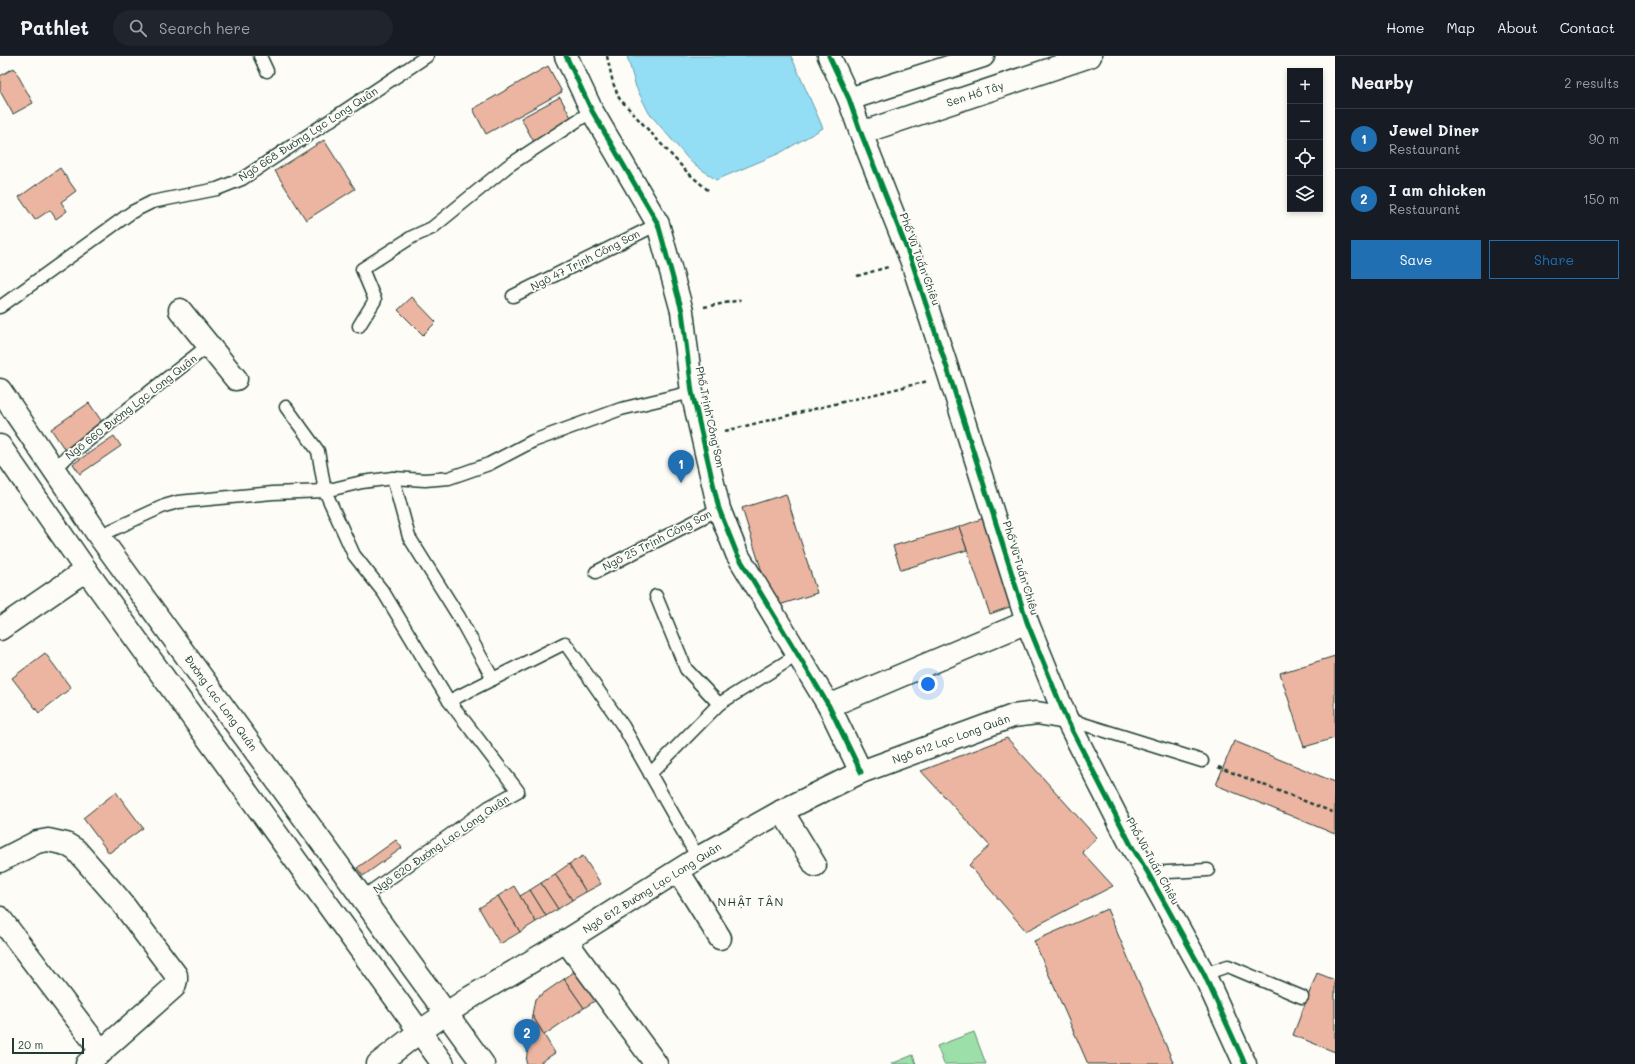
<!DOCTYPE html>
<html lang="en">
<head>
<meta charset="utf-8">
<style>
	body { margin:0; font-family:Mali,sans-serif; background:#20242c; color:#f1f3f6 }
	.controls { position:absolute; right:12px; top:12px; display:grid; overflow:hidden; border-radius:0px; box-shadow:0 2px 6px #0003 }
	.controls button { width:36px; height:36px; display:grid; place-items:center; padding:0; border:0; border-bottom:1px solid #363941; background:#171b24; color:#f1f3f6; font:20px sans-serif }
	.scale { position:absolute; left:12px; bottom:10px; width:72px; box-sizing:border-box; padding-left:4px; border:2px solid #1f3d34; border-top:0; font-size:11px; line-height:14px; white-space:nowrap; color:#1f3d34; -webkit-text-stroke:3px #fdfcf7; paint-order:stroke }
	.you { position:absolute; left:928px; top:628px; width:14px; height:14px; margin:-10px; border:3px solid #fff; border-radius:50%; background:#1a73e8; box-shadow:0 0 0 6px #1a73e833 }
	.badge { display:grid; place-items:center; width:26px; height:26px; border-radius:50%; background:#1f6fb2; color:#fff; font-size:13px; font-weight:700 }
	.pin { position:absolute; translate:-50% -33px; filter:drop-shadow(0 1px 2px #0008) }
	.pin::after { content:''; position:absolute; top:21px; width:14px; height:12px; background:inherit; clip-path:polygon(0 0,100% 0,50% 100%) }
	.list { margin:0; padding:0; list-style:none }
	h2 { display:flex; justify-content:space-between; align-items:center; height:52px; margin:0; padding:0 16px; font-size:17px }
	h2 small { font-size:13px; font-weight:400; color:#9ea1a6 }
	.list li { display:grid; grid-template-columns:26px 1fr auto; gap:12px; align-items:center; box-sizing:border-box; height:60px; padding:0 16px; border-top:1px solid #363941 }
	.list b { display:block; font-size:15px; white-space:nowrap }
	.list p { margin:0; font-size:13px; white-space:nowrap; color:#9ea1a6 }
	.list em { font-size:13px; font-style:normal; color:#9ea1a6 }
	.actions { display:flex; gap:8px; padding:12px 16px }
	.actions a { flex:1; padding:9px 0; border:1px solid #1f6fb2; border-radius:0px; text-align:center; font-size:14px; color:#1f6fb2 }
	.actions .main { background:#1f6fb2; color:#fff }
	.icon { flex:none; width:22px; height:22px; fill:none; stroke:currentColor; stroke-width:2; stroke-linecap:round; stroke-linejoin:round }
	.map { position:relative; flex:none; width:1335px; height:1008px; overflow:hidden }
	header { display:flex; align-items:center; gap:24px; box-sizing:border-box; height:56px; padding:0 20px; background:#171b24; border-bottom:1px solid #363941 }
	header strong { font-size:19px }
	nav { display:flex; gap:22px; margin-inline-start:auto; font-size:14px }
	.search { width:280px; height:36px; background:#20242c; display:flex; align-items:center; gap:10px; box-sizing:border-box; padding:0 14px; border-radius:22px; color:#9ea1a6; font-size:15px }
	main { display:flex }
	aside { flex:1; background:#171b24 }
	.map>svg:first-child { display:block }
	.green { fill:#9ddfa9; stroke:#5e8e6e }
	.water { fill:#94def5; stroke:#659ea8 }
	.building { fill:#ecb5a1; stroke:#1f3d34 }
	.lines { fill:none; stroke-linecap:round; stroke-linejoin:round }
	.lane-casing { stroke:#1f3d34; stroke-width:15 }
	.street-casing { stroke:#1f3d34; stroke-width:25 }
	.secondary-casing { stroke:#1f3d34; stroke-width:25 }
	.path { stroke:#1f3d34; stroke-width:2.5; stroke-dasharray:4 3; stroke-linecap:butt }
	.lane { stroke:#fdfcf7; stroke-width:12 }
	.street { stroke:#fdfcf7; stroke-width:22 }
	.secondary { stroke:#fdfcf7; stroke-width:22 }
	.cycleway-casing { stroke:#fdfcf7; stroke-width:8 }
	.cycleway { stroke:#00873e; stroke-width:5 }
	.labels { text-anchor:middle; stroke-width:3.5; stroke-linejoin:round; paint-order:stroke }
	.street-label { font-size:11px; fill:#1f3d34; stroke:#fdfcf7 }
	.neighbourhood-label { font-size:12px; letter-spacing:1px; fill:#1f3d34; stroke:#fdfcf7 }
</style>
</head>
<body>
<header>
<strong>Pathlet</strong>
<div class="search"><svg class="icon" aria-label="search" viewBox="0 0 24 24"><circle cx="10" cy="10" r="6"/><path d="M15 15l6 6"/></svg>Search here</div>
<nav><a>Home</a><a>Map</a><a>About</a><a>Contact</a></nav>
</header>
<main>
<div class="map">
<svg width="1335" height="1008" viewBox="0 0 1335 1008">
	<rect width="100%" height="100%" fill="#fdfcf7"/>
	<filter id="ink" filterUnits="userSpaceOnUse"><feTurbulence type="fractalNoise" baseFrequency=".025" numOctaves="2"/><feDisplacementMap in="SourceGraphic" scale="8" xChannelSelector="R" yChannelSelector="G"/><feConvolveMatrix kernelMatrix="1 2 1 2 8 2 1 2 1" color-interpolation-filters="sRGB"/></filter>
	<g filter="url(#ink)">
		<!-- green -->
		<g class="green">
			<polygon points="974,976 986,1008 944,1008 937,990"/>
			<polygon points="913,999 916,1008 891,1008"/>
		</g>
		<!-- water -->
		<polygon class="water" points="627,0 791,0 823,72 780,97 716,124 690,105 649,57 636,31"/>
		<!-- building -->
		<g class="building">
			<polygon points="548,10 562,36 486,78 473,53"/>
			<polygon points="14,12 33,47 13,58 0,35 0,20"/>
			<polygon points="560,41 573,65 534,86 521,62"/>
			<polygon points="324,84 355,133 306,164 275,115"/>
			<polygon points="60,112 76,135 61,146 67,155 56,163 50,154 35,164 19,141"/>
			<polygon points="412,241 436,266 423,279 398,254"/>
			<polygon points="89,347 105,370 67,397 51,373"/>
			<polygon points="114,380 121,390 80,418 73,408"/>
			<polygon points="786,438 817,537 773,551 742,452"/>
			<polygon points="984,462 1015,549 990,558 959,471"/>
			<polygon points="959,471 967,494 901,514 893,490"/>
			<polygon points="45,597 71,632 39,657 12,622"/>
			<polygon points="1335,600 1335,682 1304,691 1280,617"/>
			<polygon points="1007,682 1097,782 1082,796 1113,830 1026,875 969,809 990,790 921,715"/>
			<polygon points="1234,685 1335,726 1335,778 1216,729"/>
			<polygon points="116,736 143,772 109,797 83,762"/>
			<polygon points="396,784 402,792 363,820 357,812"/>
			<polygon points="583,800 601,828 586,836 569,808"/>
			<polygon points="569,808 586,836 572,844 555,818"/>
			<polygon points="555,818 572,844 558,853 541,827"/>
			<polygon points="541,827 558,853 546,860 530,834"/>
			<polygon points="514,830 536,866 520,876 498,840"/>
			<polygon points="530,834 546,860 536,866 520,840"/>
			<polygon points="498,840 520,876 500,888 479,852"/>
			<polygon points="1107,853 1174,1008 1088,1008 1034,885"/>
			<polygon points="581,911 602,940 584,952 564,923"/>
			<polygon points="1317,917 1335,924 1335,996 1293,979"/>
			<polygon points="564,923 584,952 544,979 532,959 535,943"/>
			<polygon points="532,959 555,997 538,1008 527,1008 526,1006"/>
		</g>
		<g class="lines">
			<!-- lane casing -->
			<g class="lane-casing">
				<g id="lane">
					<polyline points="260,0 267,15"/>
					<polyline points="513,240 658,168"/>
					<polyline points="0,251 132,156 152,146 217,133 242,123 427,0"/>
					<polyline points="359,270 375,244 362,213 412,181 432,172 508,110 592,55"/>
					<polyline points="286,351 318,395 325,435 354,499 384,537 449,645"/>
					<polyline points="52,413 209,289"/>
					<polyline points="393,422 409,481 459,561 493,623"/>
					<polyline points="99,480 164,450 178,446 273,437 325,435 362,426 393,422 425,424 449,422 489,408 533,385 621,353 692,336"/>
					<polyline points="596,516 719,453"/>
					<polyline points="656,540 686,613 719,648"/>
					<polyline points="1067,663 1202,705"/>
					<polyline points="650,718 719,648 797,599"/>
					<polyline points="1148,817 1208,814"/>
					<polyline points="362,842 489,751 518,735 449,645 565,587 623,670 698,802"/>
					<polyline points="1204,918 1228,910 1302,941"/>
				</g>
			</g>
			<!-- street casing -->
			<g class="street-casing">
				<g id="street">
					<polyline points="566,0 592,55 658,168 682,255 692,336 719,453 737,498 829,650 861,716"/>
					<polyline points="829,0 849,43 861,77 912,206 950,321 1027,566 1066,662 1131,789 1148,817 1204,918 1245,1008"/>
					<polyline points="849,43 983,0"/>
					<polyline points="861,77 1090,0"/>
					<polyline points="180,254 236,323"/>
					<polyline points="0,573 86,514"/>
					<polyline points="829,650 1027,566"/>
					<polyline points="782,755 815,809"/>
					<polyline points="0,805 37,786 48,784 66,788 76,794 119,843 176,919 176,924 174,931 87,1008"/>
					<polyline points="678,815 720,882"/>
					<polyline points="0,862 102,996"/>
					<polyline points="566,885 656,1008"/>
					<polyline points="378,1008 419,976 471,941 566,885 698,802 782,755 861,716 1013,660 1037,657 1066,662"/>
				</g>
			</g>
			<!-- secondary casing -->
			<g class="secondary-casing">
				<g id="secondary">
					<polyline points="0,334 99,480 483,1008"/>
					<polyline points="0,390 86,514 443,1008"/>
				</g>
			</g>
			<!-- path -->
			<g class="path">
				<polyline points="607,0 613,27 619,42 687,116 709,135"/>
				<polyline points="857,220 888,211"/>
				<polyline points="704,251 741,244"/>
				<polyline points="725,375 928,325"/>
				<polyline points="1218,711 1335,757"/>
			</g>
			<!-- lane -->
			<use href="#lane" class="lane"/>
			<!-- street -->
			<use href="#street" class="street"/>
			<!-- secondary -->
			<use href="#secondary" class="secondary"/>
			<!-- cycleway casing -->
			<g class="cycleway-casing">
				<g id="cycleway">
					<polyline points="566,0 592,55 658,168 682,255 692,336 719,453 737,498 829,650 861,716"/>
					<polyline points="829,0 849,43 861,77 912,206 950,321 1027,566 1066,662 1131,789 1148,817 1204,918 1245,1008"/>
				</g>
			</g>
			<!-- cycleway -->
			<use href="#cycleway" class="cycleway"/>
		</g>
	</g>
	<g class="labels">
		<!-- street labels -->
		<g class="street-label">
			<text transform="translate(975 38) rotate(-18)" y="4">Sen Hồ Tây</text>
			<text transform="translate(308 78) rotate(-33)" y="4">Ngõ 668 Đường Lạc Long Quân</text>
			<text transform="translate(920 203) rotate(70)" y="4">Phố Vũ Tuấn Chiêu</text>
			<text transform="translate(585 204) rotate(-27)" y="4">Ngõ 47 Trịnh Công Sơn</text>
			<text transform="translate(131 351) rotate(-38)" y="4">Ngõ 660 Đường Lạc Long Quân</text>
			<text transform="translate(710 361) rotate(78)" y="4">Phố Trịnh Công Sơn</text>
			<text transform="translate(657 484) rotate(-27)" y="4">Ngõ 25 Trịnh Công Sơn</text>
			<text transform="translate(1021 512) rotate(73)" y="4">Phố Vũ Tuấn Chiêu</text>
			<text transform="translate(221 647) rotate(54)" y="4">Đường Lạc Long Quân</text>
			<text transform="translate(951 683) rotate(-20)" y="4">Ngõ 612 Lạc Long Quân</text>
			<text transform="translate(441 788) rotate(-35)" y="4">Ngõ 620 Đường Lạc Long Quân</text>
			<text transform="translate(1153 805) rotate(61)" y="4">Phố Vũ Tuấn Chiêu</text>
			<text transform="translate(652 832) rotate(-32)" y="4">Ngõ 612 Đường Lạc Long Quân</text>
		</g>
		<!-- neighbourhood labels -->
		<g class="neighbourhood-label">
			<text x="751" y="850">NHẬT TÂN</text>
		</g>
	</g>
</svg>
<div class="controls">
<button>+</button>
<button>−</button>
<button><svg class="icon" aria-label="locate" viewBox="0 0 24 24"><circle cx="12" cy="12" r="6"/><path d="M12 2v4M12 18v4M2 12h4M18 12h4"/></svg></button>
<button><svg class="icon" aria-label="layers" viewBox="0 0 24 24"><path d="M12 4l9 5-9 5-9-5zM3 14l9 5 9-5"/></svg></button>
</div>
<div class="scale">20 m</div>
<div class="you"></div>
<div class="pin badge" style="left:681px;top:427px">1</div>
<div class="pin badge" style="left:527px;top:996px">2</div>
</div>
<aside>
<h2>Nearby<small>2 results</small></h2>
<ul class="list">
<li><span class="badge">1</span><div><b>Jewel Diner</b><p>Restaurant</p></div><em>90 m</em></li>
<li><span class="badge">2</span><div><b>I am chicken</b><p>Restaurant</p></div><em>150 m</em></li>
</ul>
<div class="actions"><a class="main">Save</a><a>Share</a></div>
</aside>
</main>
</body>
</html>
